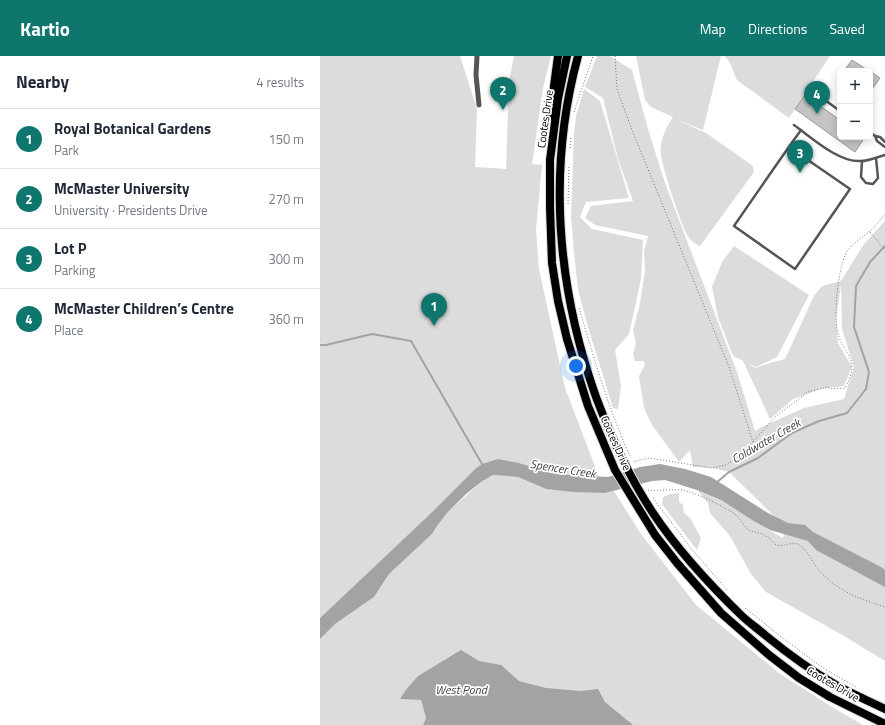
<!DOCTYPE html>
<html lang="en">
<head>
<meta charset="utf-8">
<style>
	body { margin:0; font-family:"Titillium Web",sans-serif; background:#f2f2f3; color:#1f2937 }
	.controls { position:absolute; right:12px; top:12px; display:grid; overflow:hidden; border-radius:6px; box-shadow:0 2px 10px #0003 }
	.controls button { width:36px; height:36px; display:grid; place-items:center; padding:0; border:0; border-bottom:1px solid #e0e1e3; background:#fff; color:#1f2937; font:20px sans-serif }
	.you { position:absolute; left:256px; top:310px; width:14px; height:14px; margin:-10px; border:3px solid #fff; border-radius:50%; background:#1a73e8; box-shadow:0 0 0 6px #1a73e833 }
	.badge { display:grid; place-items:center; width:26px; height:26px; border-radius:50%; background:#0f766e; color:#fff; font-size:13px; font-weight:700 }
	.pin { position:absolute; translate:-50% -33px; filter:drop-shadow(0 1px 2px #0008) }
	.pin::after { content:''; position:absolute; top:21px; width:14px; height:12px; background:inherit; clip-path:polygon(0 0,100% 0,50% 100%) }
	.list { margin:0; padding:0; list-style:none }
	h2 { display:flex; justify-content:space-between; align-items:center; height:52px; margin:0; padding:0 16px; font-size:17px }
	h2 small { font-size:13px; font-weight:400; color:#747a83 }
	.list li { display:grid; grid-template-columns:26px 1fr auto; gap:12px; align-items:center; box-sizing:border-box; height:60px; padding:0 16px; border-top:1px solid #e0e1e3 }
	.list b { display:block; font-size:15px; white-space:nowrap }
	.list p { margin:0; font-size:13px; white-space:nowrap; color:#747a83 }
	.list em { font-size:13px; font-style:normal; color:#747a83 }
	.map { position:relative; flex:none; width:565px; height:669px; overflow:hidden }
	header { display:flex; align-items:center; gap:24px; box-sizing:border-box; height:56px; padding:0 20px; background:#0f766e; color:#fff }
	header strong { font-size:19px }
	nav { display:flex; gap:22px; margin-inline-start:auto; font-size:14px }
	main { display:flex }
	aside { flex:1; background:#fff }
	.map>svg:first-child { display:block }
	.green { fill:#dcdcdc }
	.water { fill:#a3a3a3 }
	.lines { fill:none; stroke-linecap:round; stroke-linejoin:round }
	.stream { stroke:#a3a3a3; stroke-width:2 }
	.building { fill:#c4c4c4; stroke:#999 }
	.primary-casing { stroke:#dbdbdb; stroke-width:10 }
	.path { stroke:#777; stroke-width:1; stroke-dasharray:1 2; stroke-linecap:butt }
	.service { stroke:#555; stroke-width:2.5 }
	.minor { stroke:#555; stroke-width:5 }
	.primary { stroke:#000; stroke-width:8 }
	.labels { text-anchor:middle; stroke-width:3.5; stroke-linejoin:round; paint-order:stroke }
	.street-label { font-size:11px; fill:#000; stroke:#fff }
	.water-label { font-size:12px; font-style:italic; fill:#444; stroke:#fff }
</style>
</head>
<body>
<header>
<strong>Kartio</strong>
<nav><a>Map</a><a>Directions</a><a>Saved</a></nav>
</header>
<main>
<aside>
<h2>Nearby<small>4 results</small></h2>
<ul class="list">
<li><span class="badge">1</span><div><b>Royal Botanical Gardens</b><p>Park</p></div><em>150 m</em></li>
<li><span class="badge">2</span><div><b>McMaster University</b><p>University · Presidents Drive</p></div><em>270 m</em></li>
<li><span class="badge">3</span><div><b>Lot P</b><p>Parking</p></div><em>300 m</em></li>
<li><span class="badge">4</span><div><b>McMaster Children’s Centre</b><p>Place</p></div><em>360 m</em></li>
</ul>
</aside>
<div class="map">
<svg width="565" height="669" viewBox="0 0 565 669">
	<rect width="100%" height="100%" fill="#fff"/>
	<!-- green -->
	<g class="green">
		<polygon points="0,0 140,0 157,53 155,111 186,113 188,54 186,41 194,0 231,0 223,32 212,108 222,109 216,174 219,213 245,332 276,413 275,413 278,420 235,418 199,407 154,414 108,460 0,562"/>
		<polygon points="277,0 290,0 312,14 328,73 345,127 417,316 435,375 446,369 484,352 524,343 534,311 522,273 521,229 516,263 518,287 532,311 524,330 501,333 473,343 450,363 423,305 413,300 398,261 392,231 402,206 414,190 489,239 457,301 436,311 427,307 435,312 453,306 465,303 494,240 502,230 521,225 544,188 565,165 565,605 524,580 446,536 431,518 410,480 390,457 388,447 377,434 401,444 435,466 463,482 465,471 409,416 392,412 373,411 370,394 359,406 332,369 324,352 319,320 325,309 324,305 315,305 313,298 316,287 313,274 320,248 325,214 324,195 328,180 275,169 265,162 271,150 313,145 298,103 283,42 265,31"/>
		<path d="M316,0H401L383,74L355,63L386,77L433,110L434,116L380,190C377,188 372,186 370,183C363,176 342,110 341,99C339,86 346,71 353,61L331,51L325,44Z"/>
		<polygon points="404,0 510,0 469,62 417,24 409,5"/>
		<polygon points="264,33 280,45 309,142 266,146 260,161 272,173 323,184 321,223 309,278 295,294 301,330 298,353 293,352 268,271 258,234 254,197 251,161 254,78 256,60"/>
		<polygon points="173,419 198,421 226,433 285,437 294,435 321,478 376,549 459,617 512,651 543,669 310,669 215,646 80,643 101,644 106,662 103,669 0,669 0,583 15,568 54,541 69,518 112,478 117,470 127,457 161,426"/>
		<polygon points="359,437 359,446 363,449 364,457 370,462 381,482 377,494 342,448 343,441 350,438"/>
	</g>
	<!-- water -->
	<g class="water">
		<polygon points="178,403 199,407 235,418 288,421 320,411 340,408 365,413 391,421 448,457 468,467 485,469 493,476 561,511 565,514 565,531 496,494 488,485 450,474 435,466 401,444 377,434 345,424 332,425 285,437 253,436 226,433 198,421 173,419 161,426 146,438 127,457 117,470 112,478 69,518 54,541 15,568 0,583 0,562 108,460 154,414 162,408"/>
		<polygon points="141,594 159,605 181,609 199,625 226,632 261,635 278,633 285,646 313,669 103,669 106,662 101,644 80,643 85,635 98,620"/>
	</g>
	<g class="lines">
		<!-- stream -->
		<g class="stream">
			<polyline points="0,289 6,289 52,278 91,285 162,408"/>
			<polyline points="546,333 549,316 534,271 536,230 550,206 565,190"/>
			<polyline points="396,427 409,416 438,402 472,377 499,365 527,357 546,333"/>
		</g>
	</g>
	<!-- building -->
	<g class="building">
		<polygon points="532,4 549,15 524,15"/>
		<polygon points="550,15 560,22 550,36"/>
		<polygon points="485,39 520,64 520,81 545,81 535,96 475,53"/>
	</g>
	<g class="lines">
		<!-- primary casing -->
		<g class="primary-casing">
			<g id="primary">
				<polyline points="247,0 238,43 230,104 230,151 232,207 238,245 247,283 268,350 295,414 335,479 357,507 401,557 449,599 479,622 510,641 565,668"/>
				<path d="M258,0C227,114 237,231 276,341C291,381 309,421 333,457C357,493 390,529 421,559C428,566 437,572 445,579C467,597 490,614 516,629C532,638 549,645 565,653"/>
				<polyline points="230,60 238,0"/>
			</g>
		</g>
		<!-- path -->
		<g class="path">
			<polyline points="295,0 297,33 312,74 409,311 433,386 420,399 406,409 392,412 329,402 312,406"/>
			<polyline points="254,56 273,0"/>
			<polyline points="250,92 251,81"/>
			<polyline points="248,148 249,109"/>
			<polyline points="550,176 565,194"/>
			<path d="M259,252C274,302 288,352 310,400"/>
			<path d="M433,386L455,361L488,336L507,331L512,333L525,332C543,299 521,301 517,272C514,252 518,216 526,197C529,190 543,181 549,176C555,171 560,165 565,158"/>
			<path d="M328,434C339,435 351,433 362,434C375,436 403,450 415,458C420,462 423,470 429,474C434,477 441,476 446,480C450,482 452,485 455,488C463,493 473,483 481,490C488,496 492,505 497,512C517,535 537,542 565,551"/>
			<polyline points="333,442 370,491 407,534"/>
			<polyline points="425,552 464,583 503,612 536,631"/>
		</g>
		<!-- service -->
		<g class="service">
			<polyline points="498,39 520,55"/>
			<path d="M474,69C491,81 519,107 541,105C549,105 557,101 565,99"/>
			<polyline points="550,76 555,80"/>
			<polyline points="565,86 560,81 555,80 557,85 565,91"/>
			<path d="M469,91L530,133L475,213L414,170C436,138 458,106 481,74"/>
			<polyline points="542,105 541,121 546,127 553,128 558,122 556,102"/>
		</g>
		<!-- minor -->
		<polyline class="minor" points="157,0 156,19 159,49"/>
		<!-- primary -->
		<use href="#primary" class="primary"/>
	</g>
	<g class="labels">
		<!-- street labels -->
		<g class="street-label">
			<text transform="translate(225 63) rotate(-82)" y="4">Cootes Drive</text>
			<text transform="translate(296 387) rotate(66)" y="4">Cootes Drive</text>
			<text transform="translate(513 628) rotate(30)" y="4">Cootes Drive</text>
		</g>
		<!-- water labels -->
		<g class="water-label">
			<text transform="translate(446 385) rotate(-30)" y="4">Coldwater Creek</text>
			<text transform="translate(243 413) rotate(9)" y="4">Spencer Creek</text>
			<text x="141" y="638">West Pond</text>
		</g>
	</g>
</svg>
<div class="controls">
<button>+</button>
<button>−</button>
</div>
<div class="you"></div>
<div class="pin badge" style="left:114px;top:270px">1</div>
<div class="pin badge" style="left:183px;top:54px">2</div>
<div class="pin badge" style="left:480px;top:117px">3</div>
<div class="pin badge" style="left:497px;top:58px">4</div>
</div>
</main>
</body>
</html>
